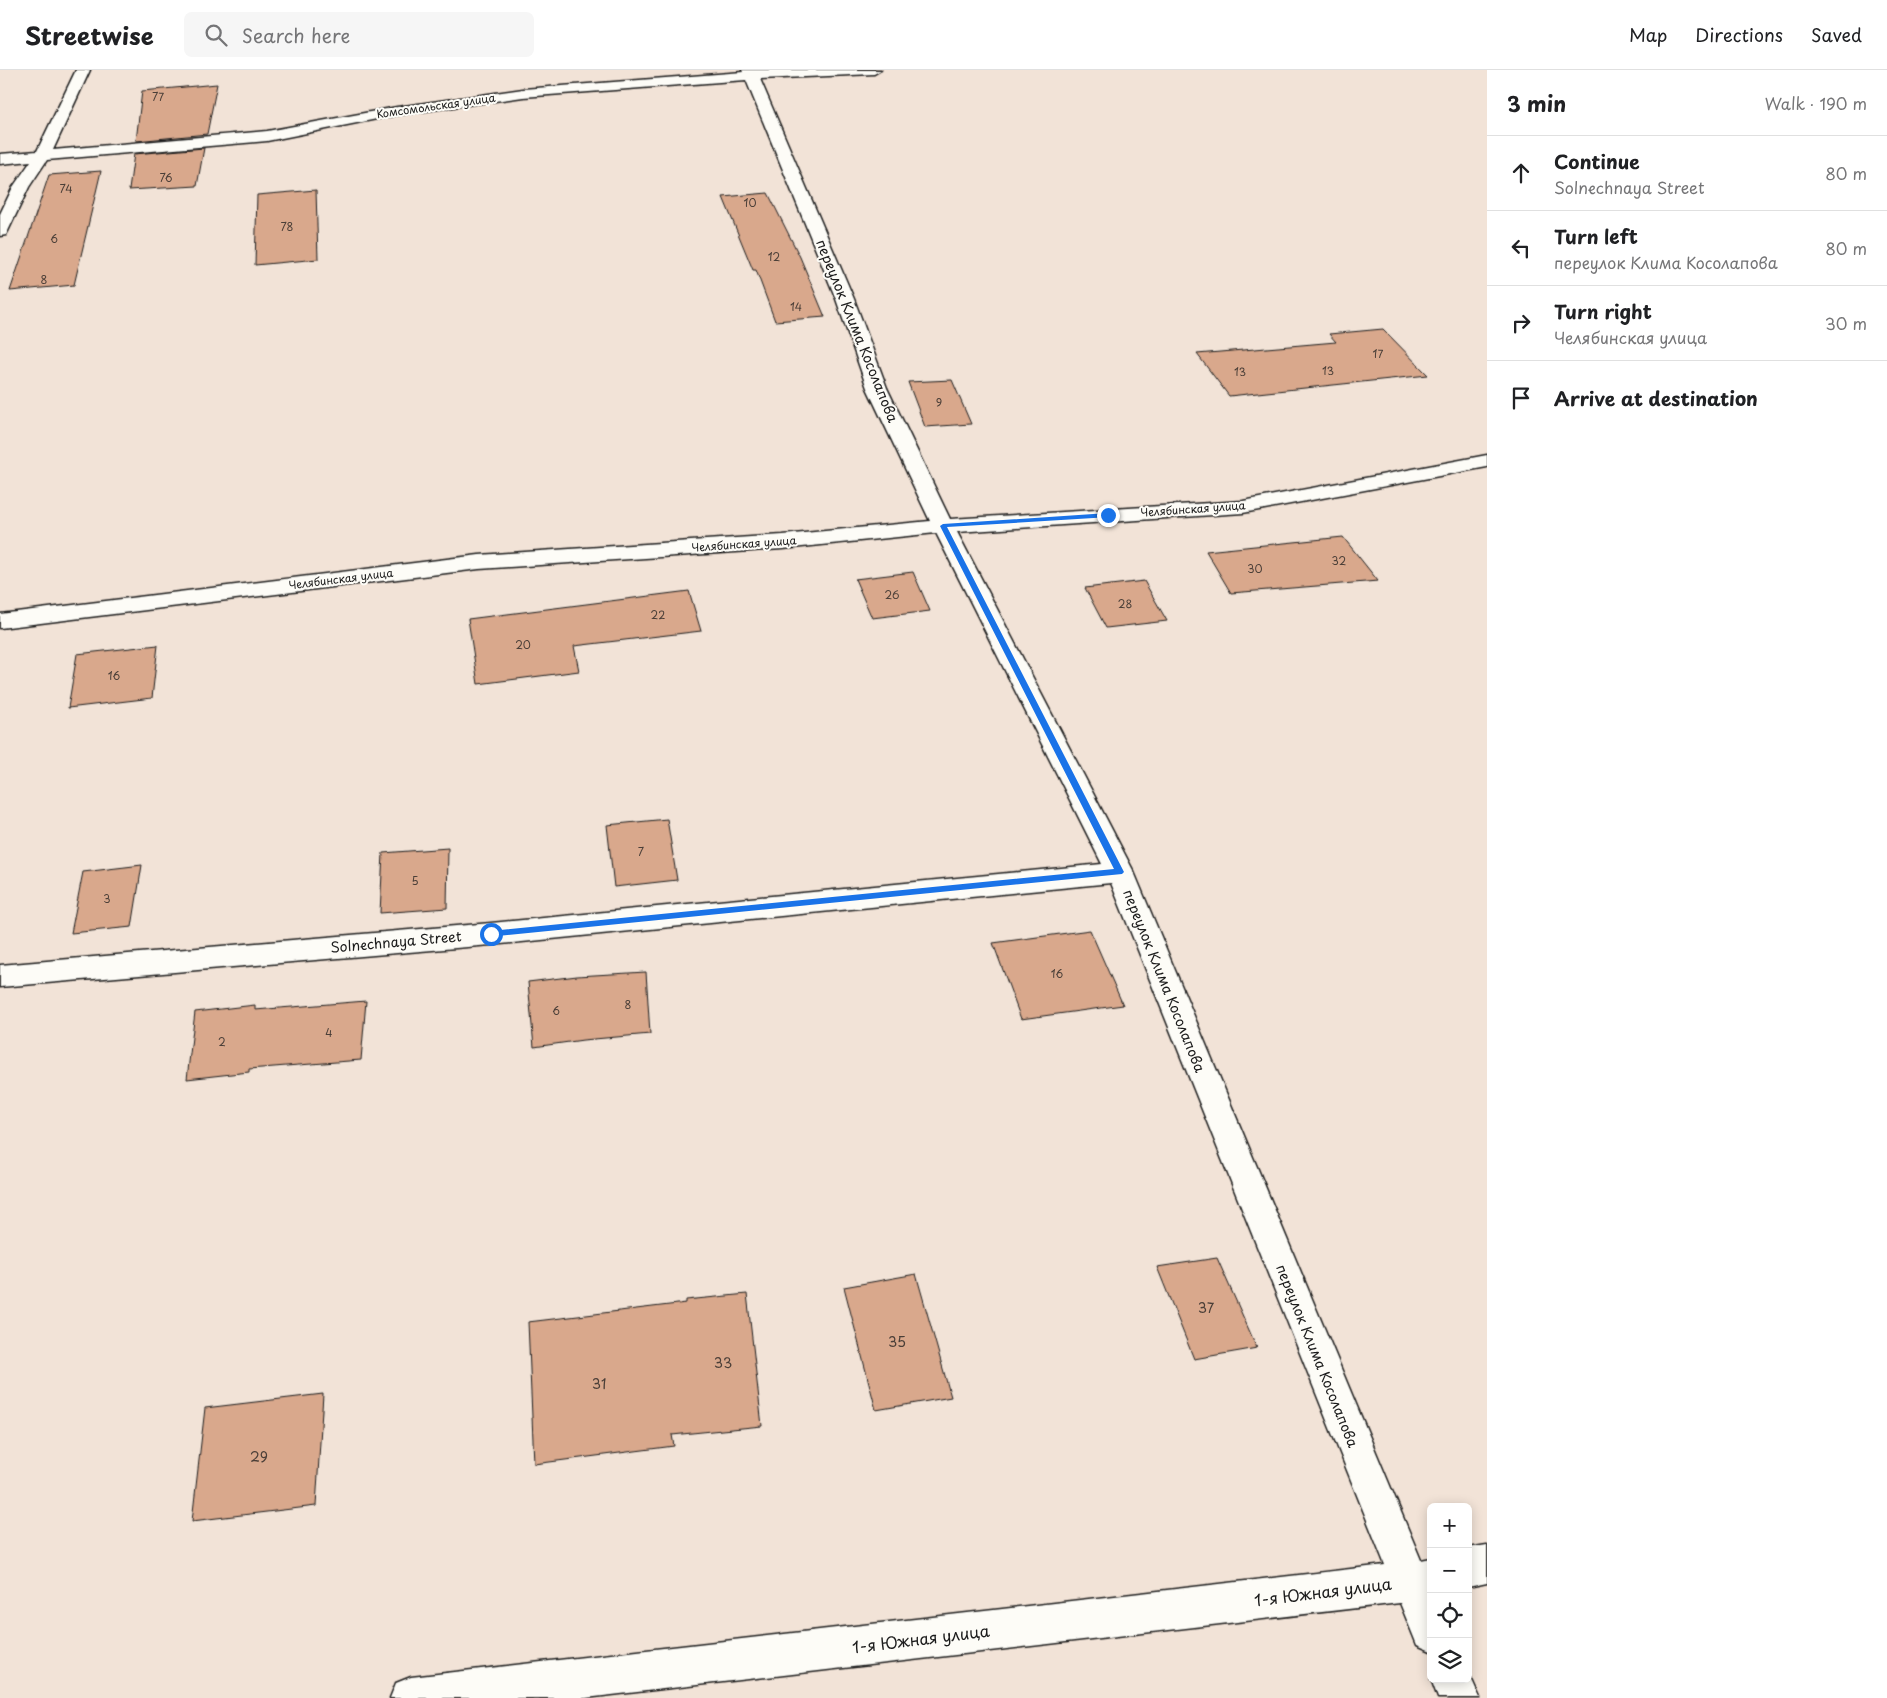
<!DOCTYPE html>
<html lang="en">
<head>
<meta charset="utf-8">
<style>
	body { margin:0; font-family:"Playpen Sans",sans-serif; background:#f6f6f6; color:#202124 }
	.controls { position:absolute; right:15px; bottom:15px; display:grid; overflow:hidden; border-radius:8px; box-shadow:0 2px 12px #0003 }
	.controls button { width:45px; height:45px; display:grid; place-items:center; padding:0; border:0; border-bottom:1px solid #e0e0e0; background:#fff; color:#202124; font:25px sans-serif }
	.stop { position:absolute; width:15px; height:15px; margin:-11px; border:4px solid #1a73e8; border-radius:50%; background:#fff }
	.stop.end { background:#1a73e8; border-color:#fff; box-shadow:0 1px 5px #0008 }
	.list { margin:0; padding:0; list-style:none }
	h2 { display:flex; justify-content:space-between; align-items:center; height:65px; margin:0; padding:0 20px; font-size:21px }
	h2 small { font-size:16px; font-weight:400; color:#757577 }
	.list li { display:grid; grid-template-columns:32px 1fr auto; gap:15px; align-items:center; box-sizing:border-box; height:75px; padding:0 20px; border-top:1px solid #e0e0e0 }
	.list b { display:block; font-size:19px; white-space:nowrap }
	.list p { margin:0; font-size:16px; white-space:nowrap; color:#757577 }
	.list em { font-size:16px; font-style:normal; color:#757577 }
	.icon { flex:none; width:28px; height:28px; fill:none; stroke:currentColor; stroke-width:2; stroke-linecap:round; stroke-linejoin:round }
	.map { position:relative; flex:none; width:1487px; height:1628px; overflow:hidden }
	header { display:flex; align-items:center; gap:30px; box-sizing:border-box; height:70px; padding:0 25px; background:#fff; border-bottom:1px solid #e0e0e0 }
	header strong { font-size:24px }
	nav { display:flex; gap:28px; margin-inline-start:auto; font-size:18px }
	.search { width:350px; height:45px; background:#f6f6f6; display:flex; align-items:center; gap:12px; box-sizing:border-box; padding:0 18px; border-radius:8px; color:#757577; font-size:19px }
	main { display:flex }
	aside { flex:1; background:#fff }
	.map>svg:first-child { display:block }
	.building { fill:#d9a88c; stroke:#1c1c1c }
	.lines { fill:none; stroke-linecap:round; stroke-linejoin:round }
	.street-casing { stroke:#1c1c1c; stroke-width:3 }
	.street { fill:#fdfcf7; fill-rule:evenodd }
	.route { fill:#1a73e8 }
	.labels { text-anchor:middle; stroke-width:4; stroke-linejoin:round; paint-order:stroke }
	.number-label { font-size:11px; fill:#4b3f38 }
	.far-street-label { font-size:11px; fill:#1c1c1c; stroke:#fdfcf7 }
	.street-label { font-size:14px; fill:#1c1c1c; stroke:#fdfcf7 }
	.near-number-label { font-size:14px; fill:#4b3f38 }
	.near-street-label { font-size:16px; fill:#1c1c1c; stroke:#fdfcf7 }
</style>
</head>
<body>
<header>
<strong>Streetwise</strong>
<div class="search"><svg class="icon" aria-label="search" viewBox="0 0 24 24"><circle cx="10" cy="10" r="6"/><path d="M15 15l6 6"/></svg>Search here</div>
<nav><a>Map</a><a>Directions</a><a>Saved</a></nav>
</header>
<main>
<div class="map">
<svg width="1487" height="1628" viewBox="0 0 1487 1628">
	<rect width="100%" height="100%" fill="#f2e3d7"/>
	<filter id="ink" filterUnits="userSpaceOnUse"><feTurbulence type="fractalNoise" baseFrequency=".02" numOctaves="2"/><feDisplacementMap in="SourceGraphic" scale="10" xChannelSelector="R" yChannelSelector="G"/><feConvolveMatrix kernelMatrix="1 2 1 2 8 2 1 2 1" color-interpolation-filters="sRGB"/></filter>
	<g filter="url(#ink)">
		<!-- building -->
		<g class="building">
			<polygon points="217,14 207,64 136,71 142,21"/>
			<polygon points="204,78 197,116 129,120 134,84"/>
			<polygon points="101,101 74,215 10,221 49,105"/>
			<polygon points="316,120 318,189 255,195 257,125"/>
			<polygon points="768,123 800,187 825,247 775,251 756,200 753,200 723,127"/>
			<polygon points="1383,259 1428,305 1229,326 1197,284 1336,272 1329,264"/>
			<polygon points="952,310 971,354 925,357 908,312"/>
			<polygon points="1343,467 1378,511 1231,523 1206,481"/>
			<polygon points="913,502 930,541 872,548 855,509"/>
			<polygon points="1144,511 1167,551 1106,558 1085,518"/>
			<polygon points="689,521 701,561 574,576 579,601 478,614 468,549"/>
			<polygon points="158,575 152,628 68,638 77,584"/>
			<polygon points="667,749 677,810 614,817 607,755"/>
			<polygon points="448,778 447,838 380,843 383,783"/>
			<polygon points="142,795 132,857 71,863 83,802"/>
			<polygon points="1090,860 1123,935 1021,949 993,873"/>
			<polygon points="646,902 650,964 583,970 534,977 528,912 577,906"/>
			<polygon points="366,931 361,990 249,999 249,1002 187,1009 195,942 255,935 255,940"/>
			<polygon points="1217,1188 1257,1278 1194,1289 1157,1197"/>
			<polygon points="916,1204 951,1327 876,1340 844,1217"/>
			<polygon points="747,1224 762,1356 672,1365 674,1376 534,1394 528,1252 686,1233 686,1230"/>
			<polygon points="323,1324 316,1436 192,1451 205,1338"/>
		</g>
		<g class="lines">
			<!-- street casing -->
			<g class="street-casing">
				<g id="street">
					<polygon points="76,0 90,0 53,80 267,61 397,37 523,19 743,2 742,0 881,0 874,4 760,9 854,229 887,318 950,449 1243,431 1487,385 1487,397 1243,443 957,462 1134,802 1421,1490 1431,1488 1431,1581 1417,1575 1400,1533 586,1628 390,1628 396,1613 411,1607 1385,1495 1111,813 491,875 0,917 0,895 491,853 1102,794 936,463 783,479 479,499 0,558 0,544 479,485 783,465 930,451 867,318 836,229 746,10 523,27 397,45 267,71 47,90 29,117 8,161 6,165 0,166 0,144 13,117 31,91 0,94 0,84 37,81"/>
					<polygon points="1487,1475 1487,1513 1468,1517 1468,1478"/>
					<polygon points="1468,1601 1480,1628 1438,1628 1431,1609 1468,1609"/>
				</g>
			</g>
			<!-- street -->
			<use href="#street" class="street"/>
		</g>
	</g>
	<!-- route -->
	<polygon class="route" points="1108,443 1111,445 1110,447 947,457 1124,802 1122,804 488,867 488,862 491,861 1114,799 940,456 943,454"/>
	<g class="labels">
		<!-- number labels -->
		<g class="number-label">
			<text x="158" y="31">77</text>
			<text x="166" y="112">76</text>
			<text x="66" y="123">74</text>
			<text x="750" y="137">10</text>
			<text x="287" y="161">78</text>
			<text x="54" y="173">6</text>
			<text x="774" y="191">12</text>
			<text x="44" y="214">8</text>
			<text x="796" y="241">14</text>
			<text x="1378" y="288">17</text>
			<text x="1328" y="305">13</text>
			<text x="1240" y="306">13</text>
			<text x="939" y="337">9</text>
			<text x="1339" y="495">32</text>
			<text x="1255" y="503">30</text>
			<text x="892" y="529">26</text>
			<text x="1125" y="538">28</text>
			<text x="658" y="549">22</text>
			<text x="523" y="579">20</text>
			<text x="114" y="610">16</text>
			<text x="641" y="786">7</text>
			<text x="415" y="815">5</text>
			<text x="107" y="833">3</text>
			<text x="1057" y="908">16</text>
			<text x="628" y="939">8</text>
			<text x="556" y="945">6</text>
			<text x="329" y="967">4</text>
			<text x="222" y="976">2</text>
		</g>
		<!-- far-street labels -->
		<g class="far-street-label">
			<text transform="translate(436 36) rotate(-8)" y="4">Комсомольская улица</text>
			<text transform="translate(1193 439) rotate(-4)" y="4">Челябинская улица</text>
			<text transform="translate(744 474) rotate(-4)" y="4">Челябинская улица</text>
			<text transform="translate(341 509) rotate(-7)" y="4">Челябинская улица</text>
		</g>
		<!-- street labels -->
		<g class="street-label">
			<text transform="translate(857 261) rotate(68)" y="5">переулок Клима Косолапова</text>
			<text transform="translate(396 872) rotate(-5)" y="5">Solnechnaya Street</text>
			<text transform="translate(1164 911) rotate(68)" y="5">переулок Клима Косолапова</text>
			<text transform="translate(1317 1286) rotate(68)" y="5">переулок Клима Косолапова</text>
		</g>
		<!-- near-number labels -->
		<g class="near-number-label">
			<text x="1206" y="1243">37</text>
			<text x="897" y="1277">35</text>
			<text x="723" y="1298">33</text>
			<text x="599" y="1319">31</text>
			<text x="259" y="1392">29</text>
		</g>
		<!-- near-street labels -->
		<g class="near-street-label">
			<text transform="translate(1323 1522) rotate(-7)" y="6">1-я Южная улица</text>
			<text transform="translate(921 1569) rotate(-7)" y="6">1-я Южная улица</text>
		</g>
	</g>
</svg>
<div class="controls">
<button>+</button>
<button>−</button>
<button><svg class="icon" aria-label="locate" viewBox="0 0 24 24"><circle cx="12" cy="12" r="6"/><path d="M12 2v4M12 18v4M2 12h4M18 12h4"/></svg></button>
<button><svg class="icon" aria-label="layers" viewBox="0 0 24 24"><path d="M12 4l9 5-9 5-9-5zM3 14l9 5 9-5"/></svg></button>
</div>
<div class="stop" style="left:491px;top:864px"></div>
<div class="stop end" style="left:1108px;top:445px"></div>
</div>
<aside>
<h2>3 min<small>Walk · 190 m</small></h2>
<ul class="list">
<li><svg class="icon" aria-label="ahead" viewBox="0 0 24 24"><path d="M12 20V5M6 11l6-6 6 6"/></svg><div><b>Continue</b><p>Solnechnaya Street</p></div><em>80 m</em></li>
<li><svg class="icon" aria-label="left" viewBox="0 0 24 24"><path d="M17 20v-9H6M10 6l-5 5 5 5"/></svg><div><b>Turn left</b><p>переулок Клима Косолапова</p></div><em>80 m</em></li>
<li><svg class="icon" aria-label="right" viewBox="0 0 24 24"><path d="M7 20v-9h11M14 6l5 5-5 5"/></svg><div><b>Turn right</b><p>Челябинская улица</p></div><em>30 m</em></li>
<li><svg class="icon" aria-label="arrive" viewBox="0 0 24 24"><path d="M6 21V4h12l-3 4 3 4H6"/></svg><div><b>Arrive at destination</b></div></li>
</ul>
</aside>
</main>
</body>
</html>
